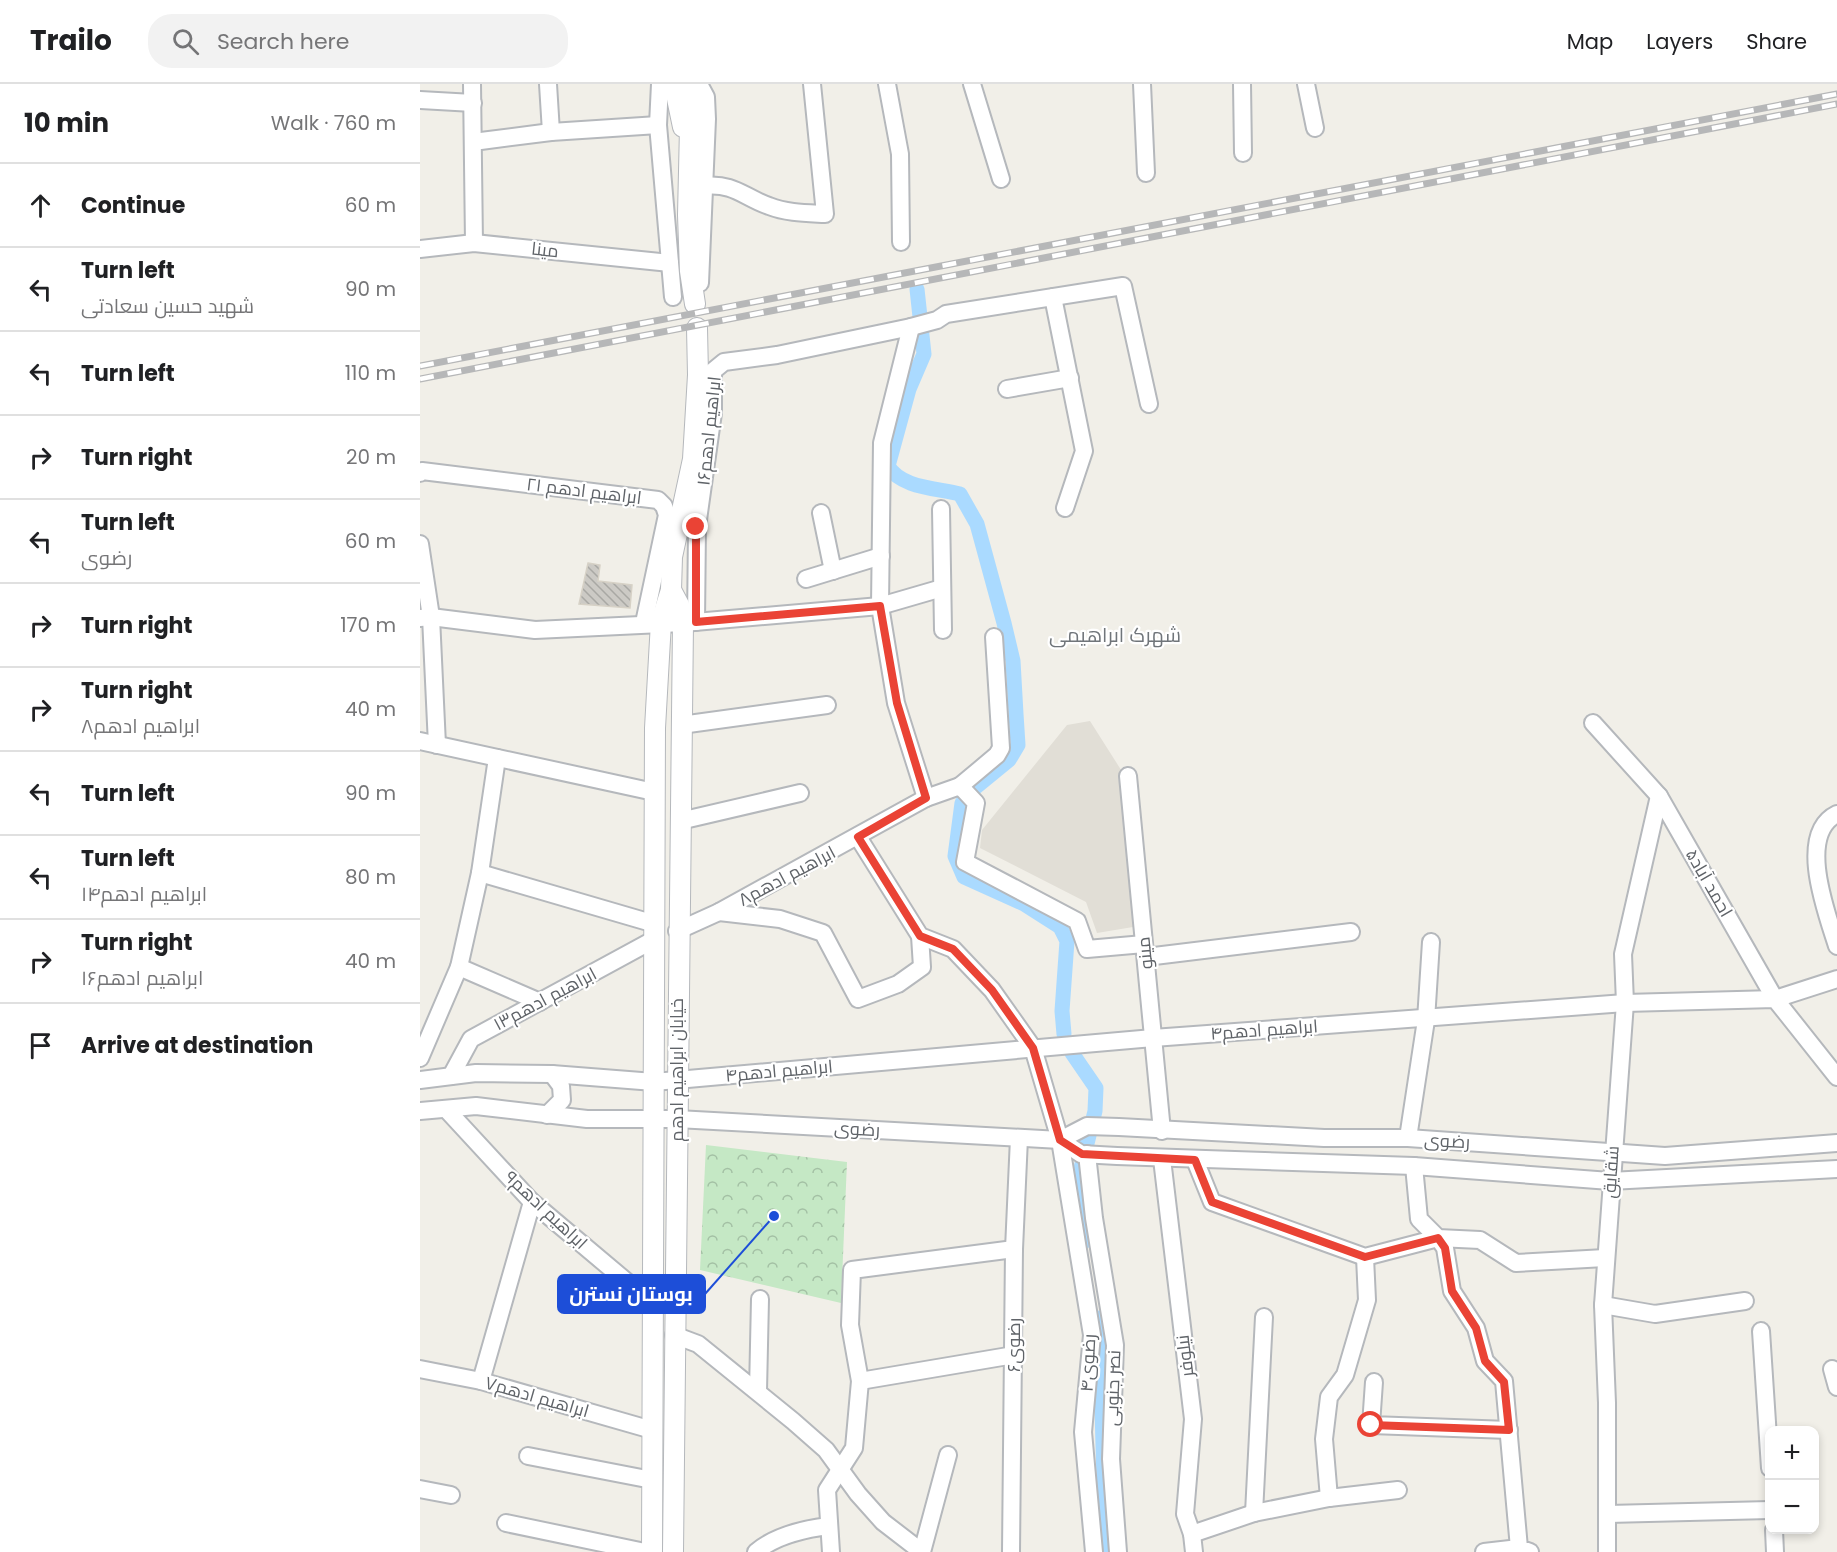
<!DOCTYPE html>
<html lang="en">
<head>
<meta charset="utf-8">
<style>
	body { margin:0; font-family:Poppins,Cairo,sans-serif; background:#f2f2f2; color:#202124 }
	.controls { position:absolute; right:18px; bottom:18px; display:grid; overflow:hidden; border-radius:12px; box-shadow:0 3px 9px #0003 }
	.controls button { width:54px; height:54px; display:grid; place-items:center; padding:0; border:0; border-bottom:2px solid #e0e0e0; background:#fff; color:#202124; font:30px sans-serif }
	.stop { position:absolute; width:18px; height:18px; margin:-14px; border:4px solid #ea4335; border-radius:50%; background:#fff }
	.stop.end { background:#ea4335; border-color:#fff; box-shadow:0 2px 6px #0008 }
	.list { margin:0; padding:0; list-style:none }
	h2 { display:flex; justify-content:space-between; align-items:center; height:78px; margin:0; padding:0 24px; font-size:26px }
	h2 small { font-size:20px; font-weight:400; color:#757577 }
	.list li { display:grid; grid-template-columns:39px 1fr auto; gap:18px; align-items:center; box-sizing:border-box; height:84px; padding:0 24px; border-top:2px solid #e0e0e0 }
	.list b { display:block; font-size:22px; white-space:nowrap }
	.list p { margin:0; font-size:20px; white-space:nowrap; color:#757577 }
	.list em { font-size:20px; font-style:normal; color:#757577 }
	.icon { flex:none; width:33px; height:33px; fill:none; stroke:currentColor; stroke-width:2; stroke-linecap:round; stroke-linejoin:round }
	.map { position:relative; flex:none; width:1417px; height:1468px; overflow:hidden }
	header { display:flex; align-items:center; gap:36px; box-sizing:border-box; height:84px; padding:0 30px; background:#fff; border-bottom:2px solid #e0e0e0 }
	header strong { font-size:28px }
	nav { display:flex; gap:33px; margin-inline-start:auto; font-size:21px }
	.search { width:420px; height:54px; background:#f2f2f2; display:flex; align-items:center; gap:15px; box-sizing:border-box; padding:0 21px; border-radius:24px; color:#757577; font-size:22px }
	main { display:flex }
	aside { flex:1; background:#fff }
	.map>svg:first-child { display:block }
	.education { fill:#e1ded6 }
	.park { fill:url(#park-crowns) }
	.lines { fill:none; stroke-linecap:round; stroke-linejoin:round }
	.canal { stroke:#aadaff; stroke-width:15 }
	.building { fill:url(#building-back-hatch); stroke:#d6d1c6; stroke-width:1.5 }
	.minor-casing { stroke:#b5b8bc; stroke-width:20 }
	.tertiary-casing { stroke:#b5b8bc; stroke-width:22 }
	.minor { stroke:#fff; stroke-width:16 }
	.tertiary { stroke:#fff; stroke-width:20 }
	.rail-casing { stroke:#b6b7b8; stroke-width:7 }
	.rail { stroke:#fff; stroke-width:4.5; stroke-dasharray:14; stroke-linecap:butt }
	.route { stroke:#ea4335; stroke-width:8 }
	.labels { text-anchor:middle; stroke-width:4.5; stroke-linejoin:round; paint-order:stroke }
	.street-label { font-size:18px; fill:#5f6368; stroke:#fff }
	.neighbourhood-label { font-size:20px; fill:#70757a; stroke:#fff }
	.leader { fill:none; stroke:#1d4ed8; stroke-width:2 }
	.callout-dot { fill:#1d4ed8; stroke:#fff; stroke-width:2 }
	.callout { fill:#1d4ed8; stroke:#1d4ed8; stroke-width:2 }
	.callout-label { font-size:20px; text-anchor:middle; font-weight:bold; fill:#fff }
</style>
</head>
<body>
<header>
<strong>Trailo</strong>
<div class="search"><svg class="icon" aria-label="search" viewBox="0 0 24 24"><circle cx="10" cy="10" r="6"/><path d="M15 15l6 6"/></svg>Search here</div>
<nav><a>Map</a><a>Layers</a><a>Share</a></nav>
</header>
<main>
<aside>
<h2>10 min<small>Walk · 760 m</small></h2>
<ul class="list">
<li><svg class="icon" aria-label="ahead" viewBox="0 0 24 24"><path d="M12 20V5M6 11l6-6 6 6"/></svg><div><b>Continue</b></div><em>60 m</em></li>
<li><svg class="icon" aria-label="left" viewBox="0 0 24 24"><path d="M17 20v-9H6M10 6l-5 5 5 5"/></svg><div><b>Turn left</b><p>شهید حسین سعادتی</p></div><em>90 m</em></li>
<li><svg class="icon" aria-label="left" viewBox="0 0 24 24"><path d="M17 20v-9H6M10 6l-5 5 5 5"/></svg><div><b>Turn left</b></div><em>110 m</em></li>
<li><svg class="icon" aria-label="right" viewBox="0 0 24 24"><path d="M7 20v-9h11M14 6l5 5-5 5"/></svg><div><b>Turn right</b></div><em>20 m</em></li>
<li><svg class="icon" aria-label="left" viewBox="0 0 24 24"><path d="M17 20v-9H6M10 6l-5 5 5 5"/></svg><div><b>Turn left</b><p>رضوی</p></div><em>60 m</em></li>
<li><svg class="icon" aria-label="right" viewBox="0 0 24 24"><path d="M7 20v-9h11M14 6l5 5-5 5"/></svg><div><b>Turn right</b></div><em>170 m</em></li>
<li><svg class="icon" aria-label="right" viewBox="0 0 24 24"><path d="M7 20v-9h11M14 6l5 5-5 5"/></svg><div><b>Turn right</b><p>ابراهیم ادهم۸</p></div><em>40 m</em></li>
<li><svg class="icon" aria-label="left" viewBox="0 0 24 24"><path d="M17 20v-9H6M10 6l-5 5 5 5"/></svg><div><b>Turn left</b></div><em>90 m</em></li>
<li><svg class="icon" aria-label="left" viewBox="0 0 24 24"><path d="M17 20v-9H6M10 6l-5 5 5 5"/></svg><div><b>Turn left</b><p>ابراهیم ادهم۱۴</p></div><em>80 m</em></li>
<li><svg class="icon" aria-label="right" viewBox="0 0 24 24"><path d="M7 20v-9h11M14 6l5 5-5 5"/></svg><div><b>Turn right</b><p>ابراهیم ادهم۱۶</p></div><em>40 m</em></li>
<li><svg class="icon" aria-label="arrive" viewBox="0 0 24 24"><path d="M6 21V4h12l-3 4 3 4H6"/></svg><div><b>Arrive at destination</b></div></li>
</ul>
</aside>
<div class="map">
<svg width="1417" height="1468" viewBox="0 0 1417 1468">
	<defs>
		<pattern id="park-crowns" width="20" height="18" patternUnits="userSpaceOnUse" patternTransform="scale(1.5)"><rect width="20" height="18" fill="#c5e8c5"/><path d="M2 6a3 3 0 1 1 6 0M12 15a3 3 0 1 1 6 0" fill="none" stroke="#a3c0a4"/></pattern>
		<pattern id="building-back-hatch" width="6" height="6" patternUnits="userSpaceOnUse" patternTransform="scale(1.5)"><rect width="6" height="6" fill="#cccac5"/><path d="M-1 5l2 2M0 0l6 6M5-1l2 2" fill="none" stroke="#a9a8a4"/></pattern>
	</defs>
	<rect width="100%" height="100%" fill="#f1efe8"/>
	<!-- education -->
	<polygon class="education" points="670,637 703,689 719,842 677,849 666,818 560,764 562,746 647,641"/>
	<!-- park -->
	<polygon class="park" points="286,1061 427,1078 421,1219 280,1186"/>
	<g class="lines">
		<!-- canal -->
		<g class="canal">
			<path d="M497,205L504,270L489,305L468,382C481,404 516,404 540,410L557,440L584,539L593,577L596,630L598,661L589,676L556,703"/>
			<polyline points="542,719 535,772 544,793 604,820 640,843 647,857 642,927 644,950"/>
			<polyline points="652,969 676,1004 675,1027 661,1084 660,1124 665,1157"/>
			<polyline points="677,1234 680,1254 686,1468"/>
		</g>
	</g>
	<!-- building -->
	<polygon class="building" points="168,479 180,481 178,497 212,501 210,524 159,520"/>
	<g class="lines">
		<!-- minor casing -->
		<g class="minor-casing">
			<g id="minor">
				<polyline points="52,0 54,159"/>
				<polyline points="128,0 131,48"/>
				<polyline points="240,0 238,41 253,213"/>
				<polyline points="279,0 286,13 287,35 280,199"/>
				<polyline points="467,0 480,70 481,158"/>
				<polyline points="552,0 581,95"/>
				<polyline points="722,0 726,89"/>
				<polyline points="822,0 823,69"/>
				<polyline points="886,0 895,44"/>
				<polyline points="0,16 53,19"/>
				<polyline points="53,58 131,48 238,41"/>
				<path d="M284,102C315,99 323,113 349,122C367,129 386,129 405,130L392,0"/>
				<polyline points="0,165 54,159 250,179"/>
				<polyline points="633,213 664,367 645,424"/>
				<polyline points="491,243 462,359 460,522 476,619 506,714 540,702 556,719 545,778 657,837 667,865 724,860"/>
				<polyline points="587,305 650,294"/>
				<polyline points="0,389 2,387 238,416 244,422 247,431 224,539"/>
				<polyline points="521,425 523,546"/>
				<polyline points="401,429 413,487"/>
				<polyline points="0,460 11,533 17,661"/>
				<polyline points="386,495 461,472"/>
				<polyline points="0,534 11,533 115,546 263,539 460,522 522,504"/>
				<polyline points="276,538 277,443 293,329 293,287 304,278 357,271 491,243 517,236 526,230 703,202 729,320"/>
				<polyline points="1173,639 1239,712 1355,915 1417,895"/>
				<polyline points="261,641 407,621"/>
				<polyline points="0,657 234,708"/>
				<polyline points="708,692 742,1047"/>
				<polyline points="540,702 577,671 581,664 574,553"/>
				<path d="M1417,730C1376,750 1407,830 1417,862"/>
				<polyline points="260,737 380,709"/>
				<polyline points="438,753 500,852 533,865 572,906 613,964 640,1056 672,1251 663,1348 674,1468"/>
				<polyline points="60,789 235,840"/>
				<polyline points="299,828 360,835 403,849 438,915 478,900 502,883 500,852"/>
				<polyline points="257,847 299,828 506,714"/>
				<polyline points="726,873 931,848"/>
				<polyline points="39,883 120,918"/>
				<polyline points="0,974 39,883 60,789 77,674"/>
				<polyline points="31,992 51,955 235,855"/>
				<polyline points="0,996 56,989 132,990 234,998 733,954 1205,919 1355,915 1417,993"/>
				<polyline points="26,1025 112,1118 232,1219"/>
				<polyline points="0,1027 56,1022 167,1035 257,1035 640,1056 661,1070 697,1072 994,1082 1190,1097 1417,1085"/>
				<polyline points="127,1031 142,1016 141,1002 132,990"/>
				<polyline points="988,1054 1006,936 1011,858"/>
				<polyline points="640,1056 667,1042 699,1043 904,1054 988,1054 1245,1072 1417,1059"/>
				<polyline points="667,1070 674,1134 695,1261 691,1375 698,1468"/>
				<polyline points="742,1075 773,1335 765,1430 772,1450 774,1468"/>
				<polyline points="775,1076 792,1118 945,1173 1018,1154 1025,1164 1032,1207 1056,1244 1065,1277 1084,1297 1099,1464 1110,1468"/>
				<polyline points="994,1082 999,1135 1018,1154 1060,1156 1096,1179 1185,1174"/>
				<polyline points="1183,1221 1235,1230 1325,1217"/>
				<polyline points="1341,1247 1350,1384"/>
				<polyline points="254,1251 278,1260 373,1337 406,1366 438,1410 463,1438 502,1468"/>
				<polyline points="0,1285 61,1297 232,1346"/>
				<polyline points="1412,1285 1417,1303"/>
				<polyline points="61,1297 112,1118"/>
				<polyline points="440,1297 594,1271"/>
				<polyline points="954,1298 951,1341 1089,1346"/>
				<polyline points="338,1307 340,1215"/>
				<polyline points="108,1372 232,1396"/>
				<polyline points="0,1405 31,1411"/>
				<polyline points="909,1414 904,1355 909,1313 925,1291 947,1216 945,1173"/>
				<polyline points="834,1429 844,1233"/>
				<polyline points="1188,1430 1350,1426"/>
				<polyline points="86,1439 225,1468"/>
				<polyline points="1354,1446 1355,1468"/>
				<polyline points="772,1450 834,1429 909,1414 978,1406"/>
				<path d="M336,1468C356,1451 384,1445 409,1442"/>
				<polyline points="411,1468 407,1406 434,1364 440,1297 430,1241 432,1186 594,1165"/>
				<polyline points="502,1468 528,1371"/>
				<polyline points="591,1468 594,1165 599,1054"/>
				<polyline points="1064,1468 1099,1464"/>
				<polyline points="1187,1468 1187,1319 1183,1221 1205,919 1203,870 1239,712"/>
			</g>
		</g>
		<!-- tertiary casing -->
		<g class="tertiary-casing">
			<g id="tertiary">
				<polyline points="254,0 263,43"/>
				<polyline points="271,0 268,131 270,187 275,220"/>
				<polyline points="251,506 259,521 263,539 253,1468"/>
				<polyline points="232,1468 235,644 241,538 251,506 252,473 273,375 278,291 277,244"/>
			</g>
		</g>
		<!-- minor -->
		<use href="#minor" class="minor"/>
		<!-- tertiary -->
		<use href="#tertiary" class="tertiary"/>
		<!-- rail casing -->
		<g class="rail-casing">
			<g id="rail">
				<polyline points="0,282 1417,10"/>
				<polyline points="0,295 1417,20"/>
			</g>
		</g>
		<!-- rail -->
		<use href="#rail" class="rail"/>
	</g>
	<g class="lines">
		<!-- route -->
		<polyline class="route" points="276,443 276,538 460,522 477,619 506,714 438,753 500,852 533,865 572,906 613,964 640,1056 662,1070 775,1076 792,1118 945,1173 1018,1154 1025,1164 1032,1207 1056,1244 1065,1277 1084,1298 1089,1346 951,1341"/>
	</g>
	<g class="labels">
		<!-- street labels -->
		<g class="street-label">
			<text transform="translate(125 166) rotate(6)" y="6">مینا</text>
			<text transform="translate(289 347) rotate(-84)" y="6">ابراهیم ادهم۱۶</text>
			<text transform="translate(164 407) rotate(7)" y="6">ابراهیم ادهم ۲۱</text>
			<text transform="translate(367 792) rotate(-28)" y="6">ابراهیم ادهم۸</text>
			<text transform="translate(1289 799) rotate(60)" y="6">احمد آباد۵</text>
			<text transform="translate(725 869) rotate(-96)" y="6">مینو</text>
			<text transform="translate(125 915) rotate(-28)" y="6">ابراهیم ادهم۱۳</text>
			<text transform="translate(844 946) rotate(-4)" y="6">ابراهیم ادهم۴</text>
			<text transform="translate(257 986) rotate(-90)" y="6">خیابان ابراهیم ادهم</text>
			<text transform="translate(359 987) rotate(-5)" y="6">ابراهیم ادهم۴</text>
			<text transform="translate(437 1045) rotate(3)" y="6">رضوی</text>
			<text transform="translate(1027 1057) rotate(3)" y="6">رضوی</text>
			<text transform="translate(1191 1088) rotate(-86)" y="6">شقایق</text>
			<text transform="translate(126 1126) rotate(43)" y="6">ابراهیم ادهم۹</text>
			<text transform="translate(594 1261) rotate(-90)" y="6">رضوی۶</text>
			<text transform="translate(765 1272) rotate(-97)" y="6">نیلوفر</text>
			<text transform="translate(668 1279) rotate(-87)" y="6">رضوی۴</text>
			<text transform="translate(693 1304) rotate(-88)" y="6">نصر جنوبی</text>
			<text transform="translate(117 1313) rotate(16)" y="6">ابراهیم ادهم۷</text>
		</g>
		<!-- neighbourhood labels -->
		<g class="neighbourhood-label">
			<text x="695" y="558">شهرک ابراهیمی</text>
		</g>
	</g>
	<!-- callouts -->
	<path class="leader" d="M354 1132L285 1210"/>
	<circle class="callout-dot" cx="354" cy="1132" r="6"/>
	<rect class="callout" x="138" y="1191" width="147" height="38" rx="6"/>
	<g class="callout-label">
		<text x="211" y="1217">بوستان نسترن</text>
	</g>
</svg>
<div class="controls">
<button>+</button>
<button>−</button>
</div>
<div class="stop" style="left:951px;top:1341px"></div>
<div class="stop end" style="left:276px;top:443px"></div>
</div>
</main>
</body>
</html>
